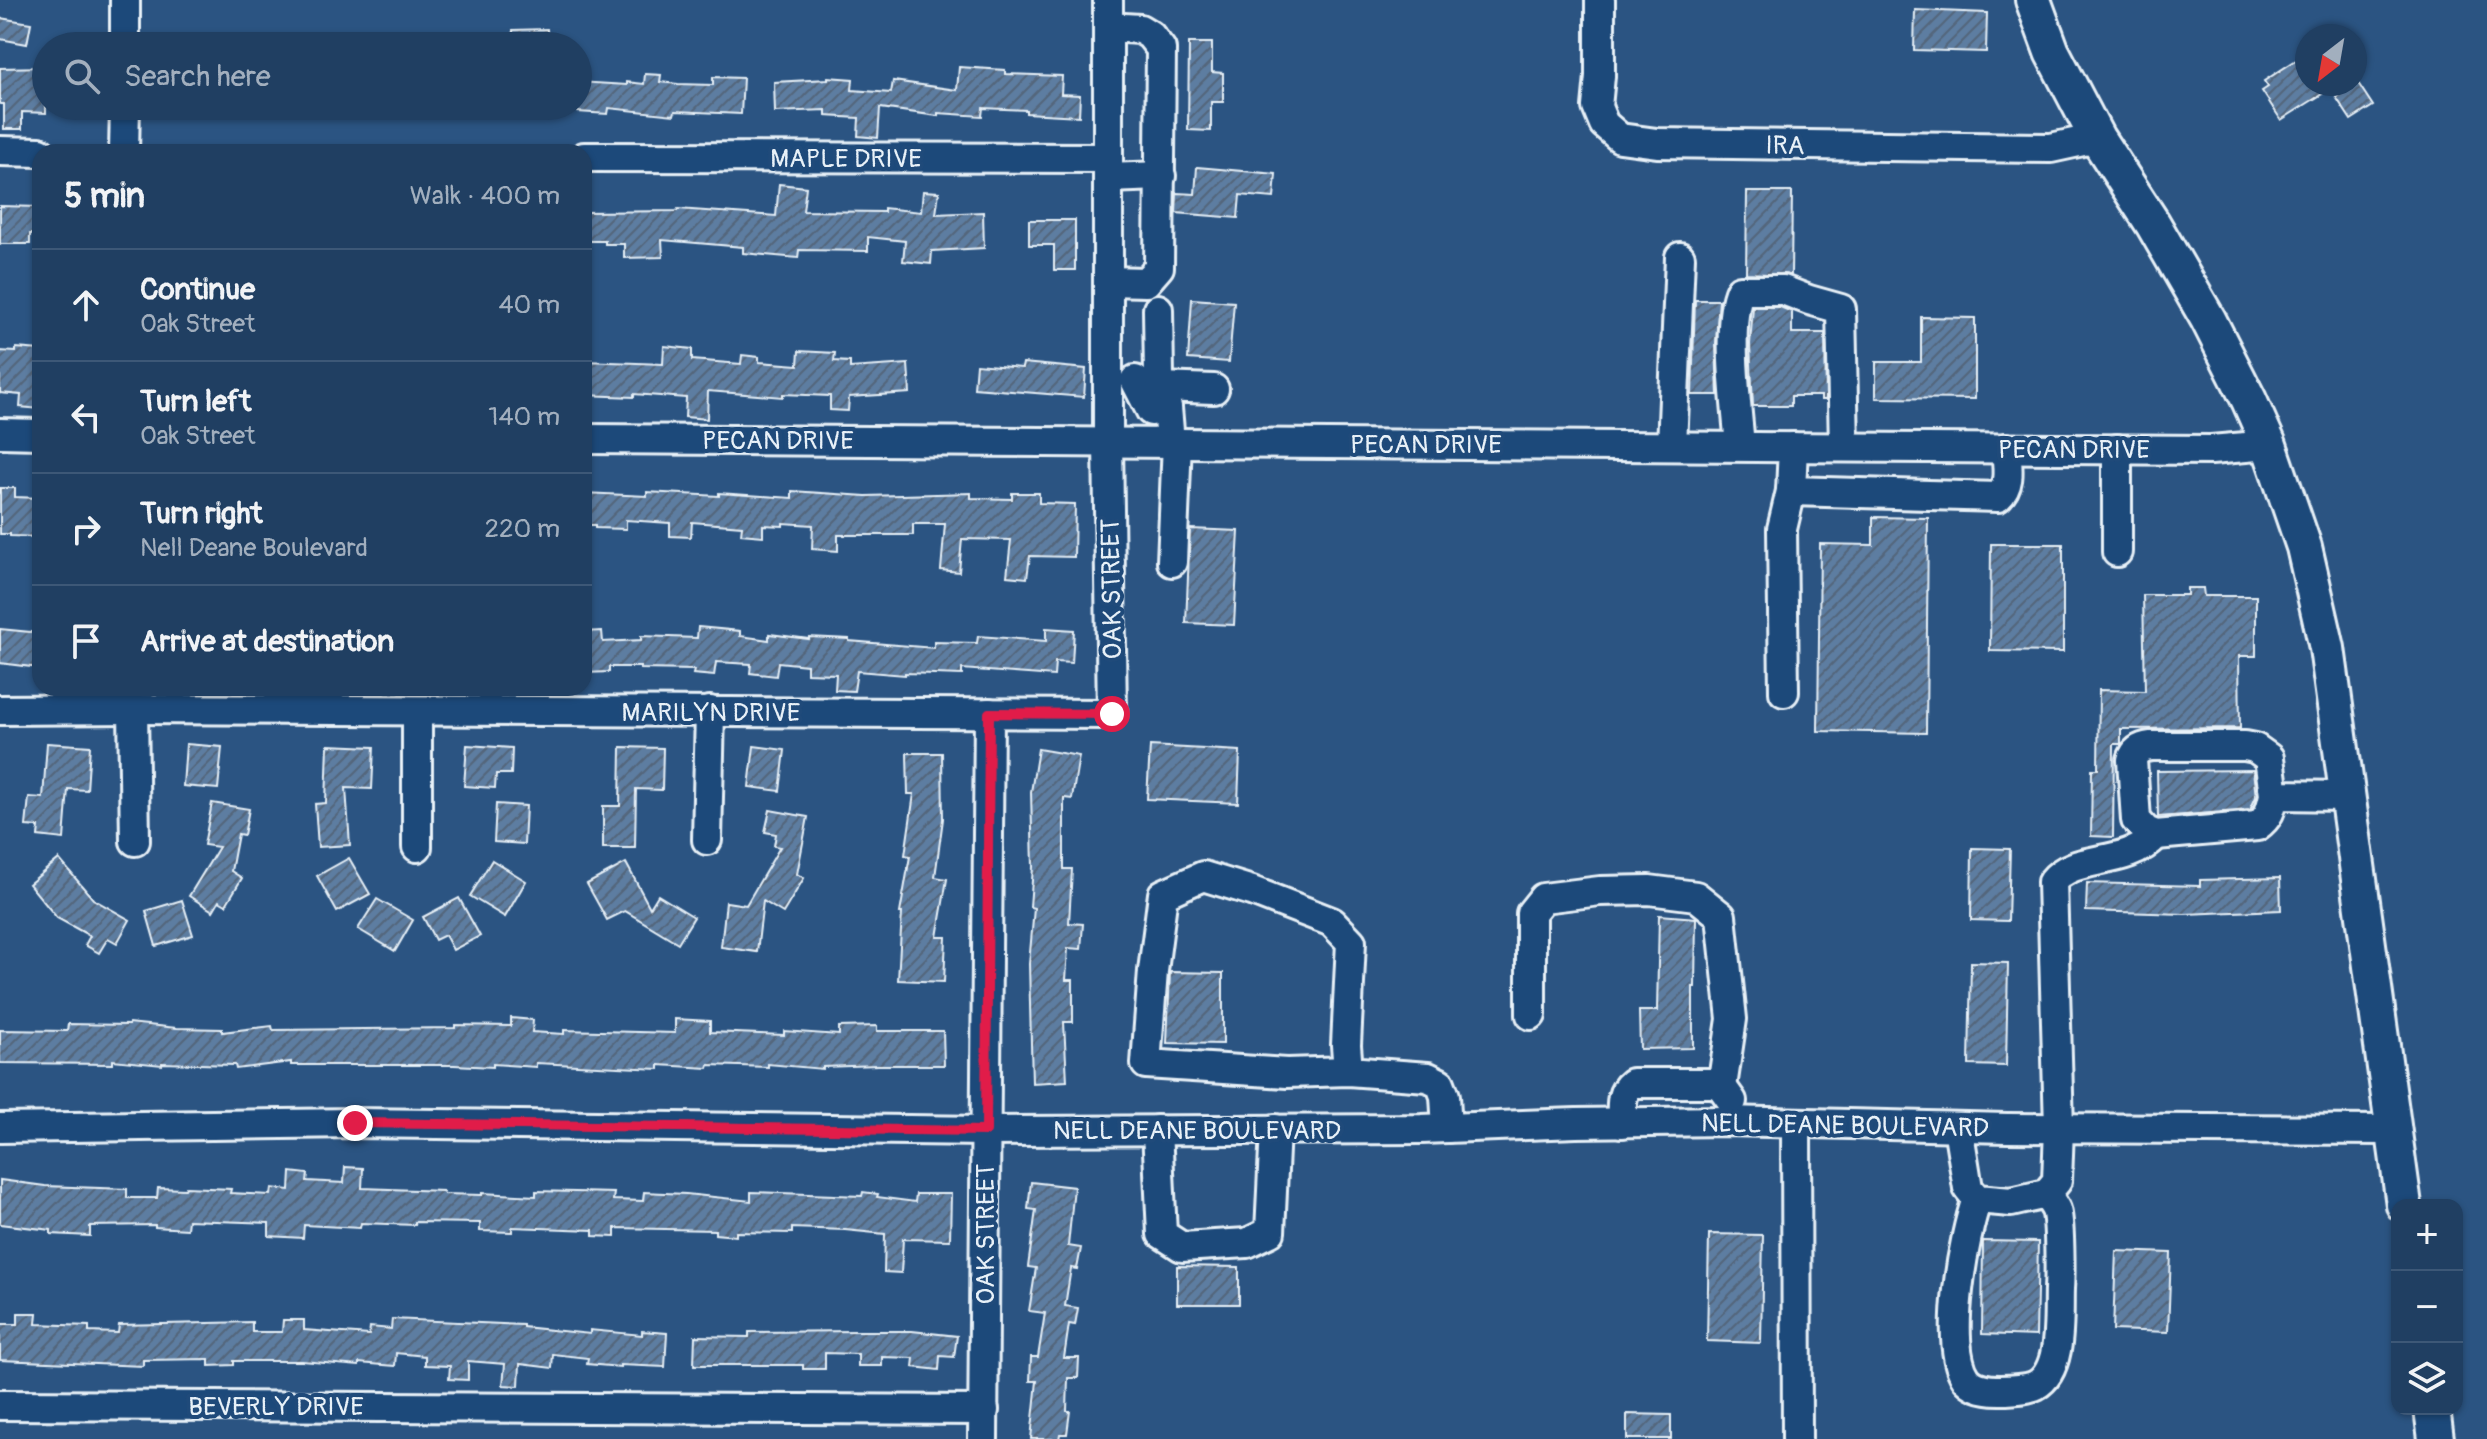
<!DOCTYPE html>
<html lang="en">
<head>
<meta charset="utf-8">
<style>
	body { margin:0; font-family:Pangolin,sans-serif; background:#2d4a6b; color:#f1f3f6 }
	.controls { position:absolute; right:24px; bottom:24px; display:grid; overflow:hidden; border-radius:16px; box-shadow:0 2px 6px #0004 }
	.controls button { width:72px; height:72px; display:grid; place-items:center; padding:0; border:0; border-bottom:2px solid #3d5877; background:#203f62; color:#f1f3f6; font:40px sans-serif }
	.compass { position:absolute; left:2295px; top:24px; width:72px; height:72px; border-radius:50%; background:#203f62; box-shadow:0 2px 6px #0004; rotate:211deg }
	.stop { position:absolute; width:24px; height:24px; margin:-18px; border:6px solid #e11d48; border-radius:50%; background:#fff }
	.stop.end { background:#e11d48; border-color:#fff; box-shadow:0 2px 8px #0008 }
	.list { margin:0; padding:0; list-style:none }
	h2 { display:flex; justify-content:space-between; align-items:center; height:104px; margin:0; padding:0 32px; font-size:34px }
	h2 small { font-size:26px; font-weight:400; color:#a2afbe }
	.list li { display:grid; grid-template-columns:52px 1fr auto; gap:24px; align-items:center; box-sizing:border-box; height:112px; padding:0 32px; border-top:2px solid #3d5877 }
	.list b { display:block; font-size:30px; white-space:nowrap }
	.list p { margin:0; font-size:26px; white-space:nowrap; color:#a2afbe }
	.list em { font-size:26px; font-style:normal; color:#a2afbe }
	.icon { flex:none; width:44px; height:44px; fill:none; stroke:currentColor; stroke-width:2; stroke-linecap:round; stroke-linejoin:round }
	.map { position:relative; flex:none; width:2487px; height:1439px; overflow:hidden }
	.search { position:absolute; background:#203f62; box-shadow:0 2px 6px #0004; left:32px; top:32px; width:560px; height:88px; display:flex; align-items:center; gap:20px; box-sizing:border-box; padding:0 28px; border-radius:44px; color:#a2afbe; font-size:30px }
	.panel { position:absolute; background:#203f62; box-shadow:0 2px 6px #0004; left:32px; top:144px; width:560px; height:552px; border-radius:24px }
	.map>svg:first-child { display:block }
	.building { fill:url(#building-hatch); stroke:#e8f1f8; stroke-width:2 }
	.lines { fill:none; stroke-linecap:round; stroke-linejoin:round }
	.minor-casing { stroke:#e8f1f8; stroke-width:34 }
	.major-casing { stroke:#e8f1f8; stroke-width:40 }
	.minor { stroke:#1f4a7a; stroke-width:28 }
	.major { stroke:#1f4a7a; stroke-width:34 }
	.route { stroke:#e11d48; stroke-width:10 }
	.labels { text-anchor:middle; stroke-width:8; stroke-linejoin:round; paint-order:stroke }
	.street-label { font-size:26px; fill:#e8f1f8; stroke:#1f4a7a }
</style>
</head>
<body>
<div class="map">
<svg width="2487" height="1439" viewBox="0 0 2487 1439">
	<defs>
		<pattern id="building-hatch" width="6" height="6" patternUnits="userSpaceOnUse" patternTransform="scale(2)"><rect width="6" height="6" fill="#5d7da1"/><path d="M-1 1l2-2M0 6l6-6M5 7l2-2" fill="none" stroke="#53657a"/></pattern>
	</defs>
	<rect width="100%" height="100%" fill="#2b5482"/>
	<filter id="ink" filterUnits="userSpaceOnUse"><feTurbulence type="fractalNoise" baseFrequency=".0125" numOctaves="2"/><feDisplacementMap in="SourceGraphic" scale="16" xChannelSelector="R" yChannelSelector="G"/><feConvolveMatrix kernelMatrix="1 2 1 2 8 2 1 2 1" color-interpolation-filters="sRGB"/></filter>
	<g filter="url(#ink)">
		<!-- building -->
		<g class="building">
			<polygon points="1915,10 1987,13 1986,52 1914,50"/>
			<polygon points="0,18 31,23 27,44 0,39"/>
			<polygon points="547,29 548,46 513,46 513,30"/>
			<polygon points="1189,43 1212,43 1212,72 1223,73 1223,102 1211,102 1211,131 1188,130"/>
			<polygon points="2307,53 2307,84 2338,84 2281,120 2262,91 2268,87 2264,81"/>
			<polygon points="46,67 46,113 22,112 22,129 4,129 4,104 0,104 0,68"/>
			<polygon points="959,67 1005,70 1005,74 1062,76 1061,94 1080,95 1079,116 1026,113 1026,110 983,108 982,116 938,113 938,116 880,108 878,138 858,136 859,118 826,116 826,110 775,112 774,82 828,79 828,77 853,79 852,90 891,93 893,81 957,90"/>
			<polygon points="645,74 661,75 660,82 678,84 713,85 713,77 743,78 741,114 675,111 674,115 609,108 608,114 578,112 578,82 627,85 627,82 644,84"/>
			<polygon points="2358,83 2373,106 2351,120 2336,97"/>
			<polygon points="1197,167 1276,174 1274,198 1240,195 1238,218 1176,213 1177,193 1195,194"/>
			<polygon points="779,184 806,187 803,211 884,212 884,208 921,212 923,191 939,192 936,214 983,212 984,248 932,251 931,264 903,261 905,241 868,237 868,251 799,250 798,258 743,253 743,247 662,240 663,257 624,258 624,244 605,244 605,241 584,241 584,212 677,211 678,209 776,216"/>
			<polygon points="1747,192 1792,192 1791,275 1746,273"/>
			<polygon points="0,206 40,207 40,234 30,234 30,244 0,244"/>
			<polygon points="1029,220 1075,220 1075,270 1054,270 1054,245 1029,245"/>
			<polygon points="1192,299 1234,302 1229,362 1188,359"/>
			<polygon points="1695,300 1719,300 1716,343 1718,395 1692,395"/>
			<polygon points="1753,307 1780,307 1792,312 1792,333 1825,333 1826,400 1821,400 1821,396 1791,396 1791,406 1753,406 1750,344"/>
			<polygon points="1921,317 1975,318 1975,399 1876,398 1876,362 1921,362"/>
			<polygon points="664,346 692,349 692,360 741,364 742,355 759,357 759,362 798,365 799,351 835,353 834,361 850,362 850,368 908,364 910,393 849,397 848,411 830,410 830,396 783,394 783,397 708,391 707,419 685,417 686,398 634,394 634,397 584,395 584,361 663,364"/>
			<polygon points="16,348 40,350 40,409 20,407 21,395 0,393 0,351 16,352"/>
			<polygon points="1023,363 1086,369 1084,397 974,388 976,364 1022,368"/>
			<polygon points="0,488 15,488 15,497 40,498 40,537 10,536 10,534 0,534"/>
			<polygon points="792,491 866,496 971,493 971,498 1012,499 1012,493 1039,493 1039,503 1075,504 1074,557 1030,556 1027,578 1007,576 1011,540 962,539 959,572 941,570 945,524 913,524 913,535 838,535 838,551 812,549 813,525 783,523 783,526 763,525 763,536 741,534 742,526 692,522 691,537 670,536 670,523 626,520 626,529 595,528 595,525 584,525 584,493 647,496 647,492 719,496 719,493 792,498"/>
			<polygon points="1873,517 1928,518 1926,733 1818,731 1820,544 1873,545"/>
			<polygon points="1190,529 1239,531 1234,625 1186,623"/>
			<polygon points="1991,544 2063,544 2063,652 1990,651"/>
			<polygon points="2187,588 2203,588 2204,596 2256,596 2256,656 2239,656 2240,728 2121,729 2121,744 2114,744 2113,837 2091,836 2092,769 2098,769 2099,690 2145,691 2143,595 2187,595"/>
			<polygon points="698,627 740,631 740,636 769,640 769,634 809,639 809,637 849,639 849,641 934,648 934,642 977,643 978,636 1046,641 1046,628 1074,630 1072,663 1055,662 1054,676 962,669 962,675 905,673 905,675 857,671 854,691 835,690 836,674 807,673 807,665 778,662 776,676 750,673 751,664 716,662 714,676 693,674 694,670 640,669 640,667 609,667 609,672 585,673 584,632 602,631 603,642 641,640 641,636 697,638"/>
			<polygon points="0,629 40,633 40,668 0,663"/>
			<polygon points="47,743 90,746 87,790 68,789 64,839 38,836 39,827 26,826 29,797 43,798"/>
			<polygon points="186,744 222,747 218,789 183,786"/>
			<polygon points="328,745 374,747 372,789 346,788 350,845 318,847 315,804 326,803"/>
			<polygon points="467,745 512,748 511,774 496,774 495,788 464,786"/>
			<polygon points="754,746 785,750 780,791 749,787"/>
			<polygon points="1150,746 1240,751 1238,803 1147,799"/>
			<polygon points="621,747 663,748 662,790 636,789 635,848 603,848 603,806 620,806"/>
			<polygon points="1038,749 1079,756 1072,799 1064,798 1064,869 1072,869 1069,923 1083,924 1081,949 1068,948 1066,980 1073,980 1073,1022 1064,1022 1067,1081 1032,1083 1029,964 1034,908 1030,907 1033,867 1031,792"/>
			<polygon points="907,753 942,753 943,819 935,877 947,879 937,937 946,937 944,982 898,980 902,913 900,913 910,856 905,855 914,794 908,794"/>
			<polygon points="2253,770 2256,797 2250,810 2158,817 2157,771"/>
			<polygon points="212,803 249,809 244,835 238,834 231,871 242,878 226,905 219,901 213,911 189,896 219,847 204,845"/>
			<polygon points="496,804 526,806 524,844 494,842"/>
			<polygon points="770,810 808,817 797,874 804,878 783,913 763,901 757,952 721,947 726,902 746,905 780,847 774,846 776,834 765,832"/>
			<polygon points="1972,848 2010,849 2008,921 1971,920"/>
			<polygon points="349,858 370,894 337,912 317,876"/>
			<polygon points="59,859 93,899 130,920 117,943 108,938 99,953 85,945 90,936 57,918 29,884"/>
			<polygon points="492,860 526,881 505,917 470,896"/>
			<polygon points="626,863 650,908 658,895 694,917 678,943 625,911 607,920 587,884"/>
			<polygon points="2280,878 2281,910 2185,914 2086,911 2087,883 2200,886 2200,880"/>
			<polygon points="459,898 480,936 453,950 445,935 435,940 423,917"/>
			<polygon points="377,899 413,920 395,951 358,929"/>
			<polygon points="182,900 193,935 156,946 146,911"/>
			<polygon points="1659,915 1696,918 1695,987 1693,987 1693,1048 1640,1049 1639,1011 1657,1011"/>
			<polygon points="1971,962 2008,963 2006,1066 1969,1065"/>
			<polygon points="1170,972 1223,973 1223,1044 1167,1043"/>
			<polygon points="511,1018 533,1020 532,1032 564,1034 564,1030 675,1033 675,1019 710,1021 710,1032 784,1035 784,1031 839,1035 839,1027 877,1026 877,1031 943,1031 944,1065 878,1065 823,1067 823,1069 768,1064 768,1067 709,1065 708,1068 659,1065 659,1069 536,1063 536,1067 493,1064 493,1067 454,1065 291,1065 291,1062 236,1069 235,1065 162,1063 162,1065 113,1060 113,1064 0,1063 0,1030 67,1031 68,1024 129,1025 129,1023 177,1028 222,1029 222,1032 272,1026 273,1030 455,1028 455,1025 511,1026"/>
			<polygon points="345,1167 363,1168 362,1188 443,1191 444,1194 482,1195 482,1193 536,1196 536,1191 614,1193 613,1200 643,1201 644,1192 686,1194 751,1201 751,1192 862,1196 863,1192 878,1194 877,1197 915,1202 916,1194 951,1194 950,1240 903,1239 901,1273 884,1272 885,1234 845,1230 792,1228 792,1233 736,1232 736,1236 715,1234 715,1230 615,1228 615,1237 593,1236 593,1230 512,1227 512,1232 480,1231 480,1223 415,1222 415,1225 361,1223 360,1228 304,1225 303,1238 269,1236 269,1223 188,1220 187,1229 155,1227 155,1225 90,1226 90,1236 51,1234 51,1230 0,1224 0,1180 45,1186 127,1189 127,1198 157,1198 158,1188 185,1189 186,1187 231,1189 230,1193 271,1195 272,1188 290,1190 291,1172 308,1174 307,1181 344,1183"/>
			<polygon points="1031,1182 1074,1187 1068,1246 1081,1248 1077,1269 1071,1268 1065,1306 1078,1308 1075,1325 1069,1324 1064,1358 1079,1358 1078,1378 1068,1378 1067,1411 1070,1411 1067,1434 1060,1434 1059,1439 1031,1439 1037,1381 1030,1381 1031,1357 1038,1357 1045,1313 1029,1311 1036,1268 1028,1267 1036,1210 1028,1209"/>
			<polygon points="1709,1234 1763,1235 1761,1343 1707,1341"/>
			<polygon points="1983,1241 2038,1242 2036,1336 1982,1334"/>
			<polygon points="2116,1251 2171,1253 2168,1332 2113,1330"/>
			<polygon points="1177,1266 1239,1267 1239,1304 1177,1304"/>
			<polygon points="18,1313 37,1313 36,1324 89,1326 89,1332 118,1333 119,1325 252,1322 252,1332 282,1332 283,1320 304,1320 304,1330 369,1335 370,1327 391,1329 392,1319 523,1325 523,1327 590,1334 590,1330 642,1335 642,1331 667,1333 665,1367 620,1365 620,1367 587,1364 588,1358 553,1354 552,1368 520,1364 519,1386 503,1385 505,1364 468,1361 468,1380 449,1379 450,1366 425,1365 425,1356 396,1353 395,1366 359,1363 359,1366 302,1361 234,1361 234,1365 209,1366 209,1359 143,1360 143,1366 0,1360 0,1324 18,1324"/>
			<polygon points="858,1331 912,1331 957,1336 954,1357 940,1356 939,1370 913,1367 914,1358 882,1357 882,1366 858,1366 858,1354 825,1353 825,1369 803,1369 803,1365 694,1365 695,1336 749,1337 749,1332"/>
			<polygon points="1627,1414 1671,1415 1671,1439 1627,1439"/>
		</g>
		<g class="lines">
			<!-- minor casing -->
			<g class="minor-casing">
				<g id="minor">
					<polyline points="1600,0 1600,76 1597,107 1604,124 1620,138 1657,143 2051,148 2097,138"/>
					<polyline points="1108,27 1140,29 1150,35 1161,49 1159,267 1146,282 1108,281"/>
					<polyline points="125,46 125,0"/>
					<polyline points="0,151 40,152"/>
					<polyline points="124,152 125,106"/>
					<polyline points="584,157 1108,158"/>
					<polyline points="1108,178 1161,176"/>
					<polyline points="1158,309 1159,377 1167,408 1170,442"/>
					<polyline points="1135,380 1151,411 1167,408"/>
					<polyline points="1161,387 1214,389"/>
					<polyline points="0,433 40,434"/>
					<polyline points="584,439 2211,450 2269,445"/>
					<polyline points="1672,446 1680,257"/>
					<path d="M1740,446C1737,408 1725,323 1740,290H1783L1809,300L1841,309L1844,447"/>
					<path d="M1793,447L1791,491L1998,497C2012,484 2007,466 2006,448"/>
					<polyline points="2117,449 2117,552"/>
					<polyline points="1172,562 1177,442"/>
					<polyline points="1784,692 1782,529 1791,491"/>
					<polyline points="133,709 135,841"/>
					<polyline points="0,710 133,709 1112,714 1108,441 1108,0"/>
					<path d="M2274,795L2269,758L2255,748L2245,746H2151C2142,747 2135,750 2132,760L2136,820L2146,831L2156,835L2257,826C2269,818 2271,809 2274,795L2347,796"/>
					<polyline points="707,840 710,711"/>
					<polyline points="417,847 417,712"/>
					<polyline points="1531,1015 1531,913 1543,898 1600,891 1649,890 1696,896 1721,916 1732,1019 1722,1087"/>
					<polyline points="1348,1071 1346,1045 1351,942 1332,922 1252,891 1203,876 1163,894 1153,971 1146,1064 1287,1073 1348,1071 1428,1077 1440,1083 1445,1096 1447,1128"/>
					<path d="M1622,1123C1622,1108 1619,1093 1632,1083H1715L1722,1087L1732,1101"/>
					<polyline points="1796,1123 1797,1439"/>
					<path d="M1958,1127L1968,1188L1977,1199L2011,1202L2046,1194L2057,1181L2059,1128L2052,882C2075,852 2125,869 2156,835"/>
					<polyline points="0,1128 355,1123 986,1131 1422,1129 1576,1123 1725,1121 2007,1128 2394,1130"/>
					<polyline points="1157,1130 1162,1234 1182,1247 1247,1243 1270,1232 1275,1129"/>
					<path d="M1977,1199C1964,1236 1943,1345 1966,1378C1973,1388 1989,1390 2000,1390C2009,1390 2028,1389 2036,1385C2063,1370 2058,1316 2059,1289C2060,1275 2060,1221 2056,1210C2054,1205 2049,1199 2046,1194"/>
					<polyline points="0,1405 984,1410"/>
					<polyline points="983,1439 989,713"/>
				</g>
			</g>
			<!-- major casing -->
			<g class="major-casing">
				<g id="major">
					<polyline points="2033,0 2052,52 2097,138 2153,224 2208,319 2249,400 2269,445 2304,547 2327,648 2404,1205"/>
					<polyline points="2432,1409 2436,1439"/>
				</g>
			</g>
			<!-- minor -->
			<use href="#minor" class="minor"/>
			<!-- major -->
			<use href="#major" class="major"/>
		</g>
	</g>
	<g class="lines" filter="url(#ink)">
		<!-- route -->
		<polyline class="route" points="355,1123 986,1131 989,713 1112,714"/>
	</g>
	<g class="labels">
		<!-- street labels -->
		<g class="street-label">
			<text transform="translate(1785 145) rotate(1)" y="9">IRA</text>
			<text x="846" y="167">MAPLE DRIVE</text>
			<text x="778" y="449">PECAN DRIVE</text>
			<text x="1426" y="453">PECAN DRIVE</text>
			<text x="2074" y="458">PECAN DRIVE</text>
			<text transform="translate(1111 589) rotate(-91)" y="9">OAK STREET</text>
			<text x="711" y="721">MARILYN DRIVE</text>
			<text transform="translate(1845 1125) rotate(1)" y="9">NELL DEANE BOULEVARD</text>
			<text x="1197" y="1139">NELL DEANE BOULEVARD</text>
			<text transform="translate(985 1234) rotate(-90)" y="9">OAK STREET</text>
			<text x="276" y="1415">BEVERLY DRIVE</text>
		</g>
	</g>
</svg>
<div class="controls">
<button>+</button>
<button>−</button>
<button><svg class="icon" aria-label="layers" viewBox="0 0 24 24"><path d="M12 4l9 5-9 5-9-5zM3 14l9 5 9-5"/></svg></button>
</div>
<svg class="compass" viewBox="-18 -18 36 36"><path d="M0-13l5 13h-10z" fill="#e53935"/><path d="M0 13l5-13h-10z" fill="#a2afbe"/></svg>
<div class="stop" style="left:1112px;top:714px"></div>
<div class="stop end" style="left:355px;top:1123px"></div>
<div class="search"><svg class="icon" aria-label="search" viewBox="0 0 24 24"><circle cx="10" cy="10" r="6"/><path d="M15 15l6 6"/></svg>Search here</div>
<section class="panel">
<h2>5 min<small>Walk · 400 m</small></h2>
<ul class="list">
<li><svg class="icon" aria-label="ahead" viewBox="0 0 24 24"><path d="M12 20V5M6 11l6-6 6 6"/></svg><div><b>Continue</b><p>Oak Street</p></div><em>40 m</em></li>
<li><svg class="icon" aria-label="left" viewBox="0 0 24 24"><path d="M17 20v-9H6M10 6l-5 5 5 5"/></svg><div><b>Turn left</b><p>Oak Street</p></div><em>140 m</em></li>
<li><svg class="icon" aria-label="right" viewBox="0 0 24 24"><path d="M7 20v-9h11M14 6l5 5-5 5"/></svg><div><b>Turn right</b><p>Nell Deane Boulevard</p></div><em>220 m</em></li>
<li><svg class="icon" aria-label="arrive" viewBox="0 0 24 24"><path d="M6 21V4h12l-3 4 3 4H6"/></svg><div><b>Arrive at destination</b></div></li>
</ul>
</section>
</div>
</body>
</html>
